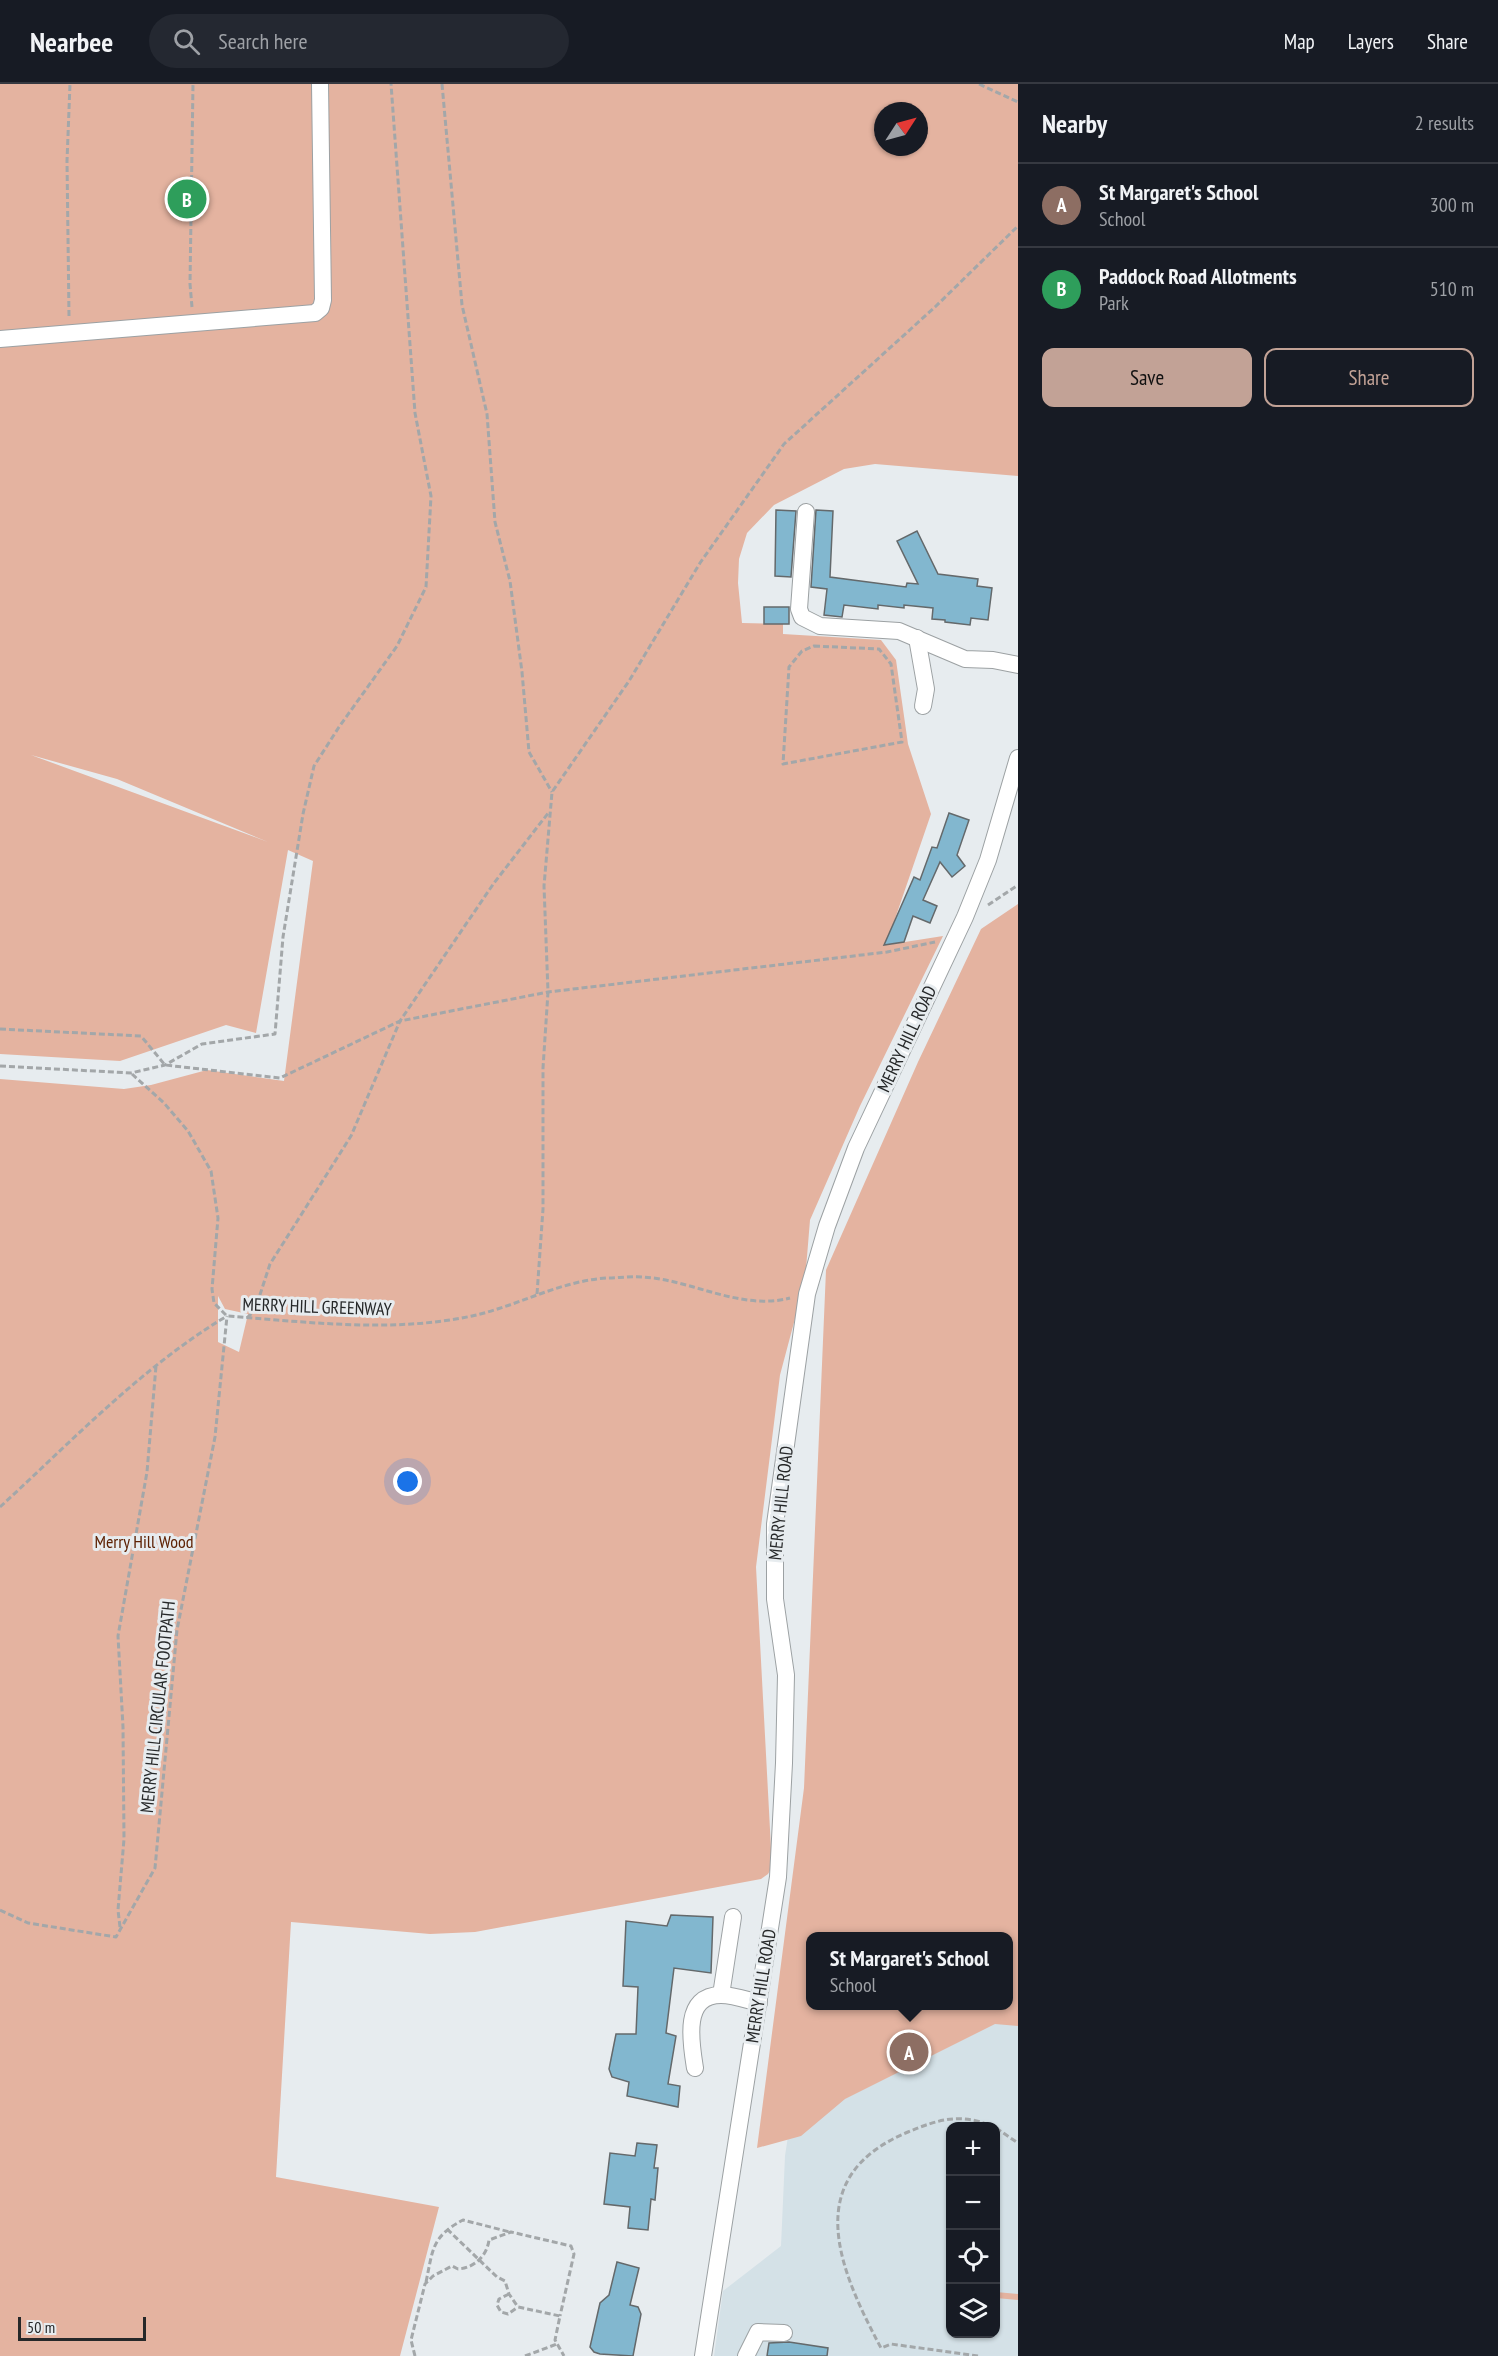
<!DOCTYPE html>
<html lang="en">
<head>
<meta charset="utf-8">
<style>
	body { margin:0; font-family:"PT Sans Narrow",sans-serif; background:#242831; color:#f1f3f6 }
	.controls { position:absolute; right:18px; bottom:18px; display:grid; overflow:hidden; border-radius:12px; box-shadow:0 2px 4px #0004 }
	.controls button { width:54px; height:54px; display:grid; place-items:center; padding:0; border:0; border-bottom:2px solid #363941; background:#171b24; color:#f1f3f6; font:30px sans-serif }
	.compass { position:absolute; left:874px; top:18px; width:54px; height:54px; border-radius:50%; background:#171b24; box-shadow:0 2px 4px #0004; rotate:54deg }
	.scale { position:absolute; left:18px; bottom:15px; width:128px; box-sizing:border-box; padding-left:6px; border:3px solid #262829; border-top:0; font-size:16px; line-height:21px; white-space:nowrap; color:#262829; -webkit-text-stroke:4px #e7ecef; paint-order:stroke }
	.you { position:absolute; left:408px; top:1398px; width:21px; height:21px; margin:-15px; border:4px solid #fff; border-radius:50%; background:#1a73e8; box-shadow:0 0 0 9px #1a73e833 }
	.badge { display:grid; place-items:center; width:39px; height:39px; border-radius:50%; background:#c2a296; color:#fff; font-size:20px; font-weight:700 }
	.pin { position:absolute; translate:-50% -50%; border:3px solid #fff; box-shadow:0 2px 6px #0006 }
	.popup { position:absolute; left:806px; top:1848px; width:207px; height:78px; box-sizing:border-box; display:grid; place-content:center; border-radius:12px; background:#171b24; filter:drop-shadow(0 2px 4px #0005); font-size:20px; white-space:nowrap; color:#9ea1a6 }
	.popup b { font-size:22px; color:#f1f3f6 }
	.popup::after { content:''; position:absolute; left:50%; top:100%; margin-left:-12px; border:12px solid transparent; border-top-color:#171b24 }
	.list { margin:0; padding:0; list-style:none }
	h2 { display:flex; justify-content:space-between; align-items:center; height:78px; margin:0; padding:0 24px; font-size:26px }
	h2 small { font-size:20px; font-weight:400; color:#9ea1a6 }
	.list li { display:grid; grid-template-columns:39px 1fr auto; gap:18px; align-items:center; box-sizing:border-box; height:84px; padding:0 24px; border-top:2px solid #363941 }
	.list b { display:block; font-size:22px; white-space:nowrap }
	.list p { margin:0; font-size:20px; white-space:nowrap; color:#9ea1a6 }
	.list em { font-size:20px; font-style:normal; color:#9ea1a6 }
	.actions { display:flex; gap:12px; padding:18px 24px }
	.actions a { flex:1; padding:14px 0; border:2px solid #c2a296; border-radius:12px; text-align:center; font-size:21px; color:#c2a296 }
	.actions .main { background:#c2a296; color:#111 }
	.icon { flex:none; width:33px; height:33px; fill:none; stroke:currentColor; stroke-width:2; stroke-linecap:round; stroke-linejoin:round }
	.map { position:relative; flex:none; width:1018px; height:2272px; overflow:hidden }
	header { display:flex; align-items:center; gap:36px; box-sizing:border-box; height:84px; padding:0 30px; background:#171b24; border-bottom:2px solid #363941 }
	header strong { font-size:28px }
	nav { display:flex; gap:33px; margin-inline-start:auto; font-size:21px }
	.search { width:420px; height:54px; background:#242831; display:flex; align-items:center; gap:15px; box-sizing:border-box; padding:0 21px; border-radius:33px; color:#9ea1a6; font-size:22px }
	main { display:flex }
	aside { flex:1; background:#171b24 }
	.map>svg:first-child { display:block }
	.built { fill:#d4e1e7; fill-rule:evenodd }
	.green { fill:#e4b3a0; fill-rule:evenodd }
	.building { fill:#82b7cf; stroke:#64696b; stroke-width:1.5 }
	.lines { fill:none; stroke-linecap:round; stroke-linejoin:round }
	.minor-casing { stroke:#9ca1a3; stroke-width:18 }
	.path { stroke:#a3a7a9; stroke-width:3; stroke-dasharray:6 3; stroke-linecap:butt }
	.minor { stroke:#fff; stroke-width:16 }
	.labels { text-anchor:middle; stroke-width:6; stroke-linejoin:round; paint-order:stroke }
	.street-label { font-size:18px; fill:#262829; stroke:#e7ecef }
	.park-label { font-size:18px; fill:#5e2204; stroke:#e7ecef }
</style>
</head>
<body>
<header>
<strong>Nearbee</strong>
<div class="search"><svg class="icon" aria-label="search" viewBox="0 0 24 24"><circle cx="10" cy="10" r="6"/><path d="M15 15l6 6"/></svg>Search here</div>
<nav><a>Map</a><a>Layers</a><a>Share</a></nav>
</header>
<main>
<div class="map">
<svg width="1018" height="2272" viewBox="0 0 1018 2272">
	<rect width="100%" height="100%" fill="#e7ecef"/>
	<!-- built -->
	<path class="built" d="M1018,1671V2272H714L723,2207L781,2162L785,2072L810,1907V1922H1008V1852ZM950,2042H996V2250H950Z"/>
	<!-- green -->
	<g class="green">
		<path d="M0,0H1018V392L875,380L844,385L774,421L747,449L739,475L738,499L742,539L783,540V550L881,556L896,576L908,660L931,730L886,861L943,852L860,1022L810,1136L805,1197L780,1291L756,1483L772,1783L768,1790L761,1795L475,1848L430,1850L291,1838L276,2093L439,2123L400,2272H0V995L124,1005L151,1001L207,986L284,997L313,777L288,766L256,949L226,941L120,977L0,970ZM883,27H919V63H883ZM31,671L117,695L268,758ZM218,1212L225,1225L248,1230L239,1268L218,1258Z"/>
		<path d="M1018,820V1942L995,1940L845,2015L801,2052L757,2064L804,1704L826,1186L918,978L981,845ZM810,1852H1008V1922H810Z"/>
		<polygon points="996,2208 1018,2210 1018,2216 996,2214"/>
	</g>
	<!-- building -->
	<g class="building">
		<polygon points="776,426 796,427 791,493 775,492"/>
		<polygon points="816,426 833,427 830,493 906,503 907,499 918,500 897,457 917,447 938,490 978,495 977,502 992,504 988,536 971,534 970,541 945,538 945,536 932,535 933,524 904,521 904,524 878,521 878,525 844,521 842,533 824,531 827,505 811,503"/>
		<rect x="764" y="523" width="25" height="17"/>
		<polygon points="949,729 969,736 957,771 965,782 952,793 940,778 923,816 937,822 930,839 913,832 904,858 884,861 914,793 920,796 932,763 937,764"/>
		<polygon points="671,1831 713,1833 711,1889 674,1884 666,1949 676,1952 668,2000 680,2002 678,2023 627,2012 629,1998 612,1993 609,1985 616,1950 636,1950 638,1903 623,1902 626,1837 667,1842"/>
		<polygon points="637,2059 657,2061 654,2084 658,2084 655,2116 651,2115 648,2146 628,2144 630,2123 604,2120 610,2069 635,2072"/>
		<polygon points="617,2178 639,2184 630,2221 638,2223 641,2230 633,2272 600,2270 594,2268 590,2263 600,2219 609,2211"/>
		<polygon points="789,2258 828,2264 827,2272 767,2272 769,2259"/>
	</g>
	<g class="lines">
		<!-- minor casing -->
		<g class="minor-casing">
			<g id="minor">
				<polyline points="0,255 315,229 321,224 323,216 320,0"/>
				<polyline points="806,428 799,525 802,533 820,542 899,547 965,575 993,576 1018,581"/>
				<polyline points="917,554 926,605 923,622"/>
				<polyline points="721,1911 733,1833"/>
				<path d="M695,1984C691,1959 682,1911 721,1911C733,1911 747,1916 759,1919"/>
				<polyline points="703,2272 778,1793 784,1679 786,1591 775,1515 775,1440 807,1210 827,1142 856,1064 965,833 988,776 1018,674"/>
				<polyline points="746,2272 758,2248 784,2249"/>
			</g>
		</g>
		<!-- path -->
		<g class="path">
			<polyline points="442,0 462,221 487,330 495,438 510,497 522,588 529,668 552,708"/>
			<polyline points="979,0 1018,18"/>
			<polyline points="192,223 190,200 193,0"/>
			<polyline points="69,232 67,77 70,0"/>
			<polygon points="814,562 879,565 891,580 902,658 783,680 789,583 802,567"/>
			<polyline points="988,821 1018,801"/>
			<polyline points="0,945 141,952 165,981 280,994 400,937 548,908 887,868 935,858"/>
			<polyline points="0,982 131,989 165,981 202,960 275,950 283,853 303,730 314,682 339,643 397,562 426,503 431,412 415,329 391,0"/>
			<path d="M132,990L164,1019L188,1047L211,1087L218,1134L212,1205L214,1219L227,1232C308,1238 392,1249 472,1232C518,1222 559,1197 607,1194C619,1194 632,1192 643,1193C693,1196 740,1227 790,1214"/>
			<polyline points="537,1210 543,1125 543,984 548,908 544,802 552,708 629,597 700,479 784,360 935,223 1018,142"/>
			<polyline points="247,1234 255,1226 270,1180 351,1052 400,937 494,799 549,728"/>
			<path d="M0,1423C72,1357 143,1282 227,1232"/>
			<polyline points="0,1826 28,1839 116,1853 155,1784 177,1546 215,1353 227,1232"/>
			<polyline points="120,1843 118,1826 124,1755 123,1643 118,1552 147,1388 156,1282"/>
			<polyline points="996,2044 1018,2059"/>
			<polyline points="447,2145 497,2193 505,2197 509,2210 518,2223 560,2232 555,2256 564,2272"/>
			<path d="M426,2198C433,2166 431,2153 463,2136L510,2148"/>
			<polyline points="509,2210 499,2215 497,2221 501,2228 508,2230 518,2223"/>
			<path d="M415,2272L411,2256L425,2200L433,2192L452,2182L458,2185C474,2184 487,2172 489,2156L511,2148L571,2162L574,2170L560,2232"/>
			<polyline points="525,2272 557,2260"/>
			<path d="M978,2272L891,2260L881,2264C839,2185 799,2093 908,2048C939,2035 960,2029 992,2042"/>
		</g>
		<!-- minor -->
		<use href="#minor" class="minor"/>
	</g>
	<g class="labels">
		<!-- street labels -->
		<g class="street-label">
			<text transform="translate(907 955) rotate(-65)" y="6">MERRY HILL ROAD</text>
			<text transform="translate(317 1223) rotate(2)" y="6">MERRY HILL GREENWAY</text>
			<text transform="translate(781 1419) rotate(-84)" y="6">MERRY HILL ROAD</text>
			<text transform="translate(158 1623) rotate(-84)" y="6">MERRY HILL CIRCULAR FOOTPATH</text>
			<text transform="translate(761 1902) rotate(-81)" y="6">MERRY HILL ROAD</text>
		</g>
		<!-- park labels -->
		<g class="park-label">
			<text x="144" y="1464">Merry Hill Wood</text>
		</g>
	</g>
</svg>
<div class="controls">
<button>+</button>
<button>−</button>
<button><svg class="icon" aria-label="locate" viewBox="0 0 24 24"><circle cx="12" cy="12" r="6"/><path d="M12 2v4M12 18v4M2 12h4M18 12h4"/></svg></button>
<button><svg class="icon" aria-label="layers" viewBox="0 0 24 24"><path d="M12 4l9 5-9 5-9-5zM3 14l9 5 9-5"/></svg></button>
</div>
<svg class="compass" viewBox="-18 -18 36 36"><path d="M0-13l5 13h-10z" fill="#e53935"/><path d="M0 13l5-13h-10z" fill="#9ea1a6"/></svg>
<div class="scale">50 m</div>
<div class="you"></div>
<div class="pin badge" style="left:909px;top:1968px;background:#8d6e63">A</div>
<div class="popup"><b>St Margaret's School</b>School</div>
<div class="pin badge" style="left:187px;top:115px;background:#2e9e5b">B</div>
</div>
<aside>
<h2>Nearby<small>2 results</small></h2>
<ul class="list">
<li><span class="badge" style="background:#8d6e63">A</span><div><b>St Margaret's School</b><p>School</p></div><em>300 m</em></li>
<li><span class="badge" style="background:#2e9e5b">B</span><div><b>Paddock Road Allotments</b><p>Park</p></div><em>510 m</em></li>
</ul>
<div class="actions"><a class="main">Save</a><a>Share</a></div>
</aside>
</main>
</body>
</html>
